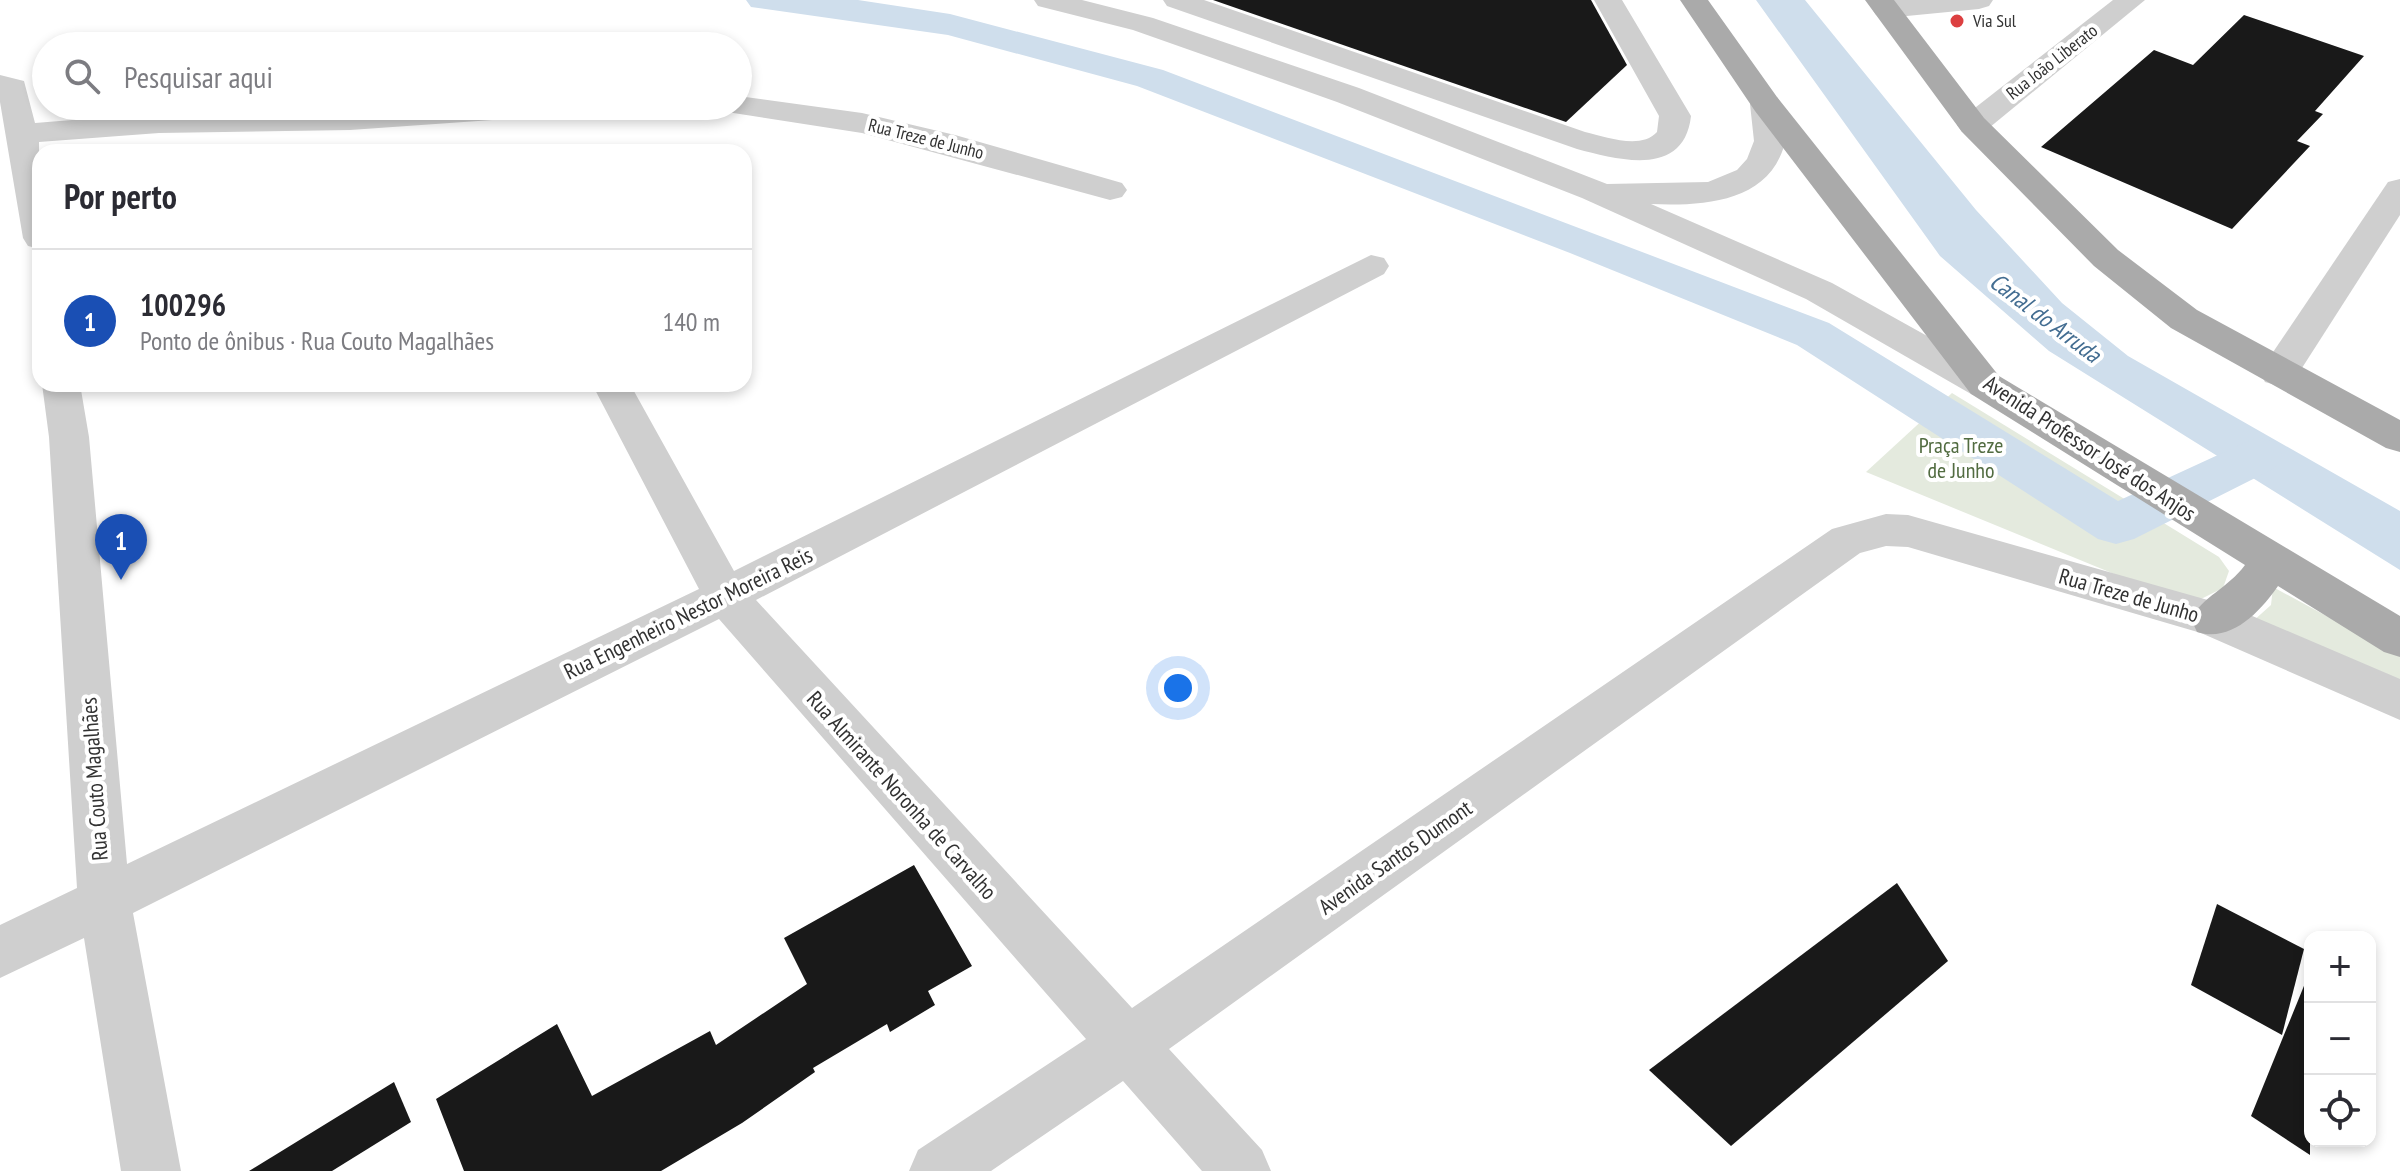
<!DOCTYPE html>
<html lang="pt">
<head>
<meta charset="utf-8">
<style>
	body { margin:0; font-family:"PT Sans Narrow",sans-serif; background:#f7f7f7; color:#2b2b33 }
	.controls { position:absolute; right:24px; bottom:24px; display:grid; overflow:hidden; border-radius:16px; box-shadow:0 4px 12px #0003 }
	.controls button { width:72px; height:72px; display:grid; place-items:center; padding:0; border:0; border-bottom:2px solid #e1e1e2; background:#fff; color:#2b2b33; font:40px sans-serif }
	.you { position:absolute; left:1178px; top:688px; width:28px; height:28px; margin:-20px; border:6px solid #fff; border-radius:50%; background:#1a73e8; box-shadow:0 0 0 12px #1a73e833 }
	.badge { display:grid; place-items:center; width:52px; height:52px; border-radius:50%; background:#0b8043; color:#fff; font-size:26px; font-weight:700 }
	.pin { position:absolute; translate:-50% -66px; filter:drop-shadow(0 2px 4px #0008) }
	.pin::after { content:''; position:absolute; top:42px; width:28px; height:24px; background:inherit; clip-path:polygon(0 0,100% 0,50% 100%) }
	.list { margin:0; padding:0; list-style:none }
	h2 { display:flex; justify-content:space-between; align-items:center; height:104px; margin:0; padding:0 32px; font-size:34px }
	h2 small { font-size:26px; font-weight:400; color:#7c7c81 }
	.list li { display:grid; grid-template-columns:52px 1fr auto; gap:24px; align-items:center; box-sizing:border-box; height:144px; padding:0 32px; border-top:2px solid #e1e1e2 }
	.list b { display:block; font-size:30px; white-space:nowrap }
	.list p { margin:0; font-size:26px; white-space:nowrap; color:#7c7c81 }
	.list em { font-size:26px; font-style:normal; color:#7c7c81 }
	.icon { flex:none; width:44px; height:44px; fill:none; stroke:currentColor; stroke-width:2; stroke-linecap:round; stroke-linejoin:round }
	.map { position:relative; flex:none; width:2400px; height:1171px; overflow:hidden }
	.search { position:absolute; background:#fff; box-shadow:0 4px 12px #0003; left:32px; top:32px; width:720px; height:88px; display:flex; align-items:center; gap:20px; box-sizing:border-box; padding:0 28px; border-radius:44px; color:#7c7c81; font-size:30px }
	.panel { position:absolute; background:#fff; box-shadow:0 4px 12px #0003; left:32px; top:144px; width:720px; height:248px; border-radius:24px }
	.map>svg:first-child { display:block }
	.green { fill:#e4eade }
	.water { fill:#cfdeec }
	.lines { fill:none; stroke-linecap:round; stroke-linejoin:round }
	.canal { fill:#cfdeec; fill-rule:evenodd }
	.building { fill:#191919 }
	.minor { fill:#cfcfcf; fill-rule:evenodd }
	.major { fill:#aaa; fill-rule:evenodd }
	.poi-dot { fill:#dc4041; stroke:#fff; stroke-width:3 }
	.labels { text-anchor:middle; stroke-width:8; stroke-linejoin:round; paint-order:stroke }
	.far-poi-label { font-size:18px; fill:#323232; stroke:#fff; text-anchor:start }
	.far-street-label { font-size:18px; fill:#323232; stroke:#fff }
	.park-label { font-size:22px; fill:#526c41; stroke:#fff }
	.street-label { font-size:22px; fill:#323232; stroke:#fff }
	.water-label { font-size:24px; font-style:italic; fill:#436d91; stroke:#fff }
</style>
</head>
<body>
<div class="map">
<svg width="2400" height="1171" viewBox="0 0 2400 1171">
	<rect width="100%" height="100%" fill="#fff"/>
	<!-- green -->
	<g class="green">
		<polygon points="1952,393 2219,557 2229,571 2223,588 2195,602 2175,599 1866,472"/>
		<polygon points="2273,587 2400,656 2400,688 2252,622 2271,605"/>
	</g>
	<!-- water -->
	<polygon class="water" points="1756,0 1805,0 1976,210 2062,303 2128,356 2400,511 2400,570 2049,351 1940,256"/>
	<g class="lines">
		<!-- canal -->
		<polygon class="canal" points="746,0 858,0 950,14 1163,70 1829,323 2118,501 2257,437 2275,442 2282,455 2275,468 2134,539 2116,544 2098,539 1797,345 1570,253 1137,86 948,35 751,7"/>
	</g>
	<!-- building -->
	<g class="building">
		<polygon points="1213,0 1591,0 1627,65 1566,122"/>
		<polygon points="2244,15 2364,56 2315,111 2323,114 2297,141 2310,146 2232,229 2041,147 2154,50 2193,65"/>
		<polygon points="914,865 972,966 928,991 935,1005 890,1032 887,1024 813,1068 815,1072 742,1123 661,1171 464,1171 436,1099 557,1024 592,1096 710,1031 716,1045 807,984 784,938"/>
		<polygon points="1897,883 1948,961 1731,1146 1649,1070"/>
		<polygon points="2217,904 2304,949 2282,1035 2191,985"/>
		<polygon points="2308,976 2310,976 2310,1155 2251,1116"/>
		<polygon points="394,1082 411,1122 332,1171 249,1171"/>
	</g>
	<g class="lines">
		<!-- minor -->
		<g class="minor">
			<path d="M1034,0H1082L1153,18L1359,88L1607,184L1708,182L1737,170L1747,159L1754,141L1750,104L1755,97H1777C1785,109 1789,132 1784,146C1767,203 1702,206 1651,204L1832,283L1999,376L2004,385L1999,394L1985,398L1971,394L1806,299L1582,198L1337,102L1133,30L1038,6Z"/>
			<path d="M1163,0H1204L1585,132C1606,137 1641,150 1657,132L1659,116L1594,0H1622L1691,116C1684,178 1619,160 1577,149L1167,6Z"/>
			<polygon points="1890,0 1993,0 1989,6 1979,9 1886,18 1876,15 1872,9 1876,3"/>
			<polygon points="2113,0 2145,0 1984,132 1962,132 1957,125 1962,118"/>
			<polygon points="0,75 24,81 35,123 159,113 578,106 573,113 562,115 350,130 159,133 39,142 40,249 28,246 23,238 0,102"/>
			<polygon points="738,96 862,113 955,135 1122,183 1127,190 1122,197 1110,200 862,133 727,112 723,106 738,106"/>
			<polygon points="2400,179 2400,215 2293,382 2279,386 2265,382 2260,373 2265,364 2388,182"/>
			<polygon points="1371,255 1384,258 1389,266 1384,274 756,600 1132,1008 1832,529 1886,514 1908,515 2229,606 2400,679 2400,720 2201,633 1908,547 1886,546 1860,553 1169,1049 1262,1150 1271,1171 1202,1171 1123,1081 991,1171 909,1171 918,1150 1086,1039 719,619 133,913 181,1171 121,1171 84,938 0,978 0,925 77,888 49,437 42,384 80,384 89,437 127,864 699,589 592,384 630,384 734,571"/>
		</g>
		<!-- major -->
		<g class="major">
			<path d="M1680,0H1708L1777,97L1999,376L2400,616V657L2384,652L2278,586C2260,612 2231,643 2197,632L2191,619C2202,597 2228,588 2245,565L1971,394L1755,111Z"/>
			<polygon points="1865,0 1894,0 1984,118 2118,250 2197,310 2400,420 2400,452 2386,448 2171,328 2094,266 1962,132"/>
		</g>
	</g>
	<!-- markers -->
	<circle class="poi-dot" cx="1957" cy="21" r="8"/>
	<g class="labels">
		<!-- far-poi labels -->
		<g class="far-poi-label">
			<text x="1973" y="27">Via Sul</text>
		</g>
		<!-- far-street labels -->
		<g class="far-street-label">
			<text transform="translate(2052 62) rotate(-38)" y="6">Rua João Liberato</text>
			<text transform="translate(926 139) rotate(14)" y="6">Rua Treze de Junho</text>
		</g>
		<!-- park labels -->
		<g class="park-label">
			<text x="1961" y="453">Praça Treze<tspan x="1961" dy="25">de Junho</tspan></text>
		</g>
		<!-- street labels -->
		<g class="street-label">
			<text transform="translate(2090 448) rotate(33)" y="8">Avenida Professor José dos Anjos</text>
			<text transform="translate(2129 595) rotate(16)" y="8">Rua Treze de Junho</text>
			<text transform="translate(688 613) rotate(-26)" y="8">Rua Engenheiro Nestor Moreira Reis</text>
			<text transform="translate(94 779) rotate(-94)" y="8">Rua Couto Magalhães</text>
			<text transform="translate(902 795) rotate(48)" y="8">Rua Almirante Noronha de Carvalho</text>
			<text transform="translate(1395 857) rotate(-35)" y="8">Avenida Santos Dumont</text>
		</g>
		<!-- water labels -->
		<g class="water-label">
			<text transform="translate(2045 318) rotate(37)" y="8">Canal do Arruda</text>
		</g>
	</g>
</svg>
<div class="controls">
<button>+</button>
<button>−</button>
<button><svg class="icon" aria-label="locate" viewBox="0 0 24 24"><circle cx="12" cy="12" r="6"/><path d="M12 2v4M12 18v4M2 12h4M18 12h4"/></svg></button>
</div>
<div class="you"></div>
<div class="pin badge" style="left:121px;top:580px;background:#1a4fb4">1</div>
<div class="search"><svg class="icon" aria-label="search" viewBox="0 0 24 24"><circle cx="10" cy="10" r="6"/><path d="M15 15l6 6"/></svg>Pesquisar aqui</div>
<section class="panel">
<h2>Por perto<small></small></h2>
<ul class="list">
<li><span class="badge" style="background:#1a4fb4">1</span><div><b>100296</b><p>Ponto de ônibus · Rua Couto Magalhães</p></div><em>140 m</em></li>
</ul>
</section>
</div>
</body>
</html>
